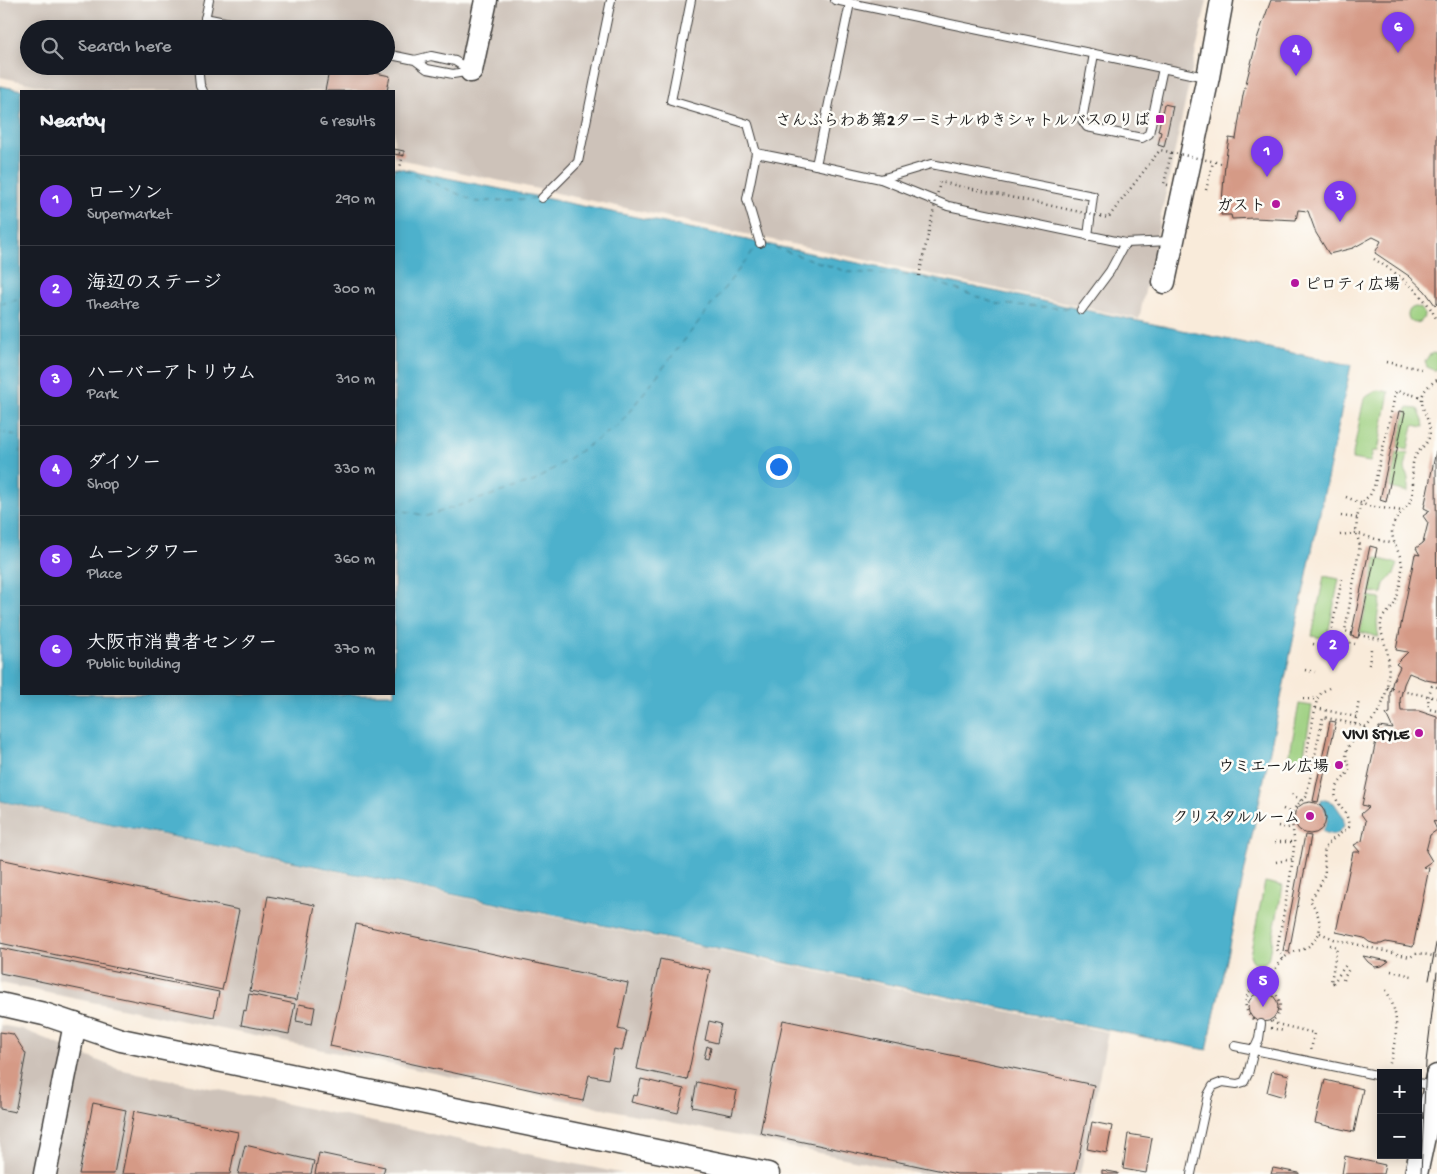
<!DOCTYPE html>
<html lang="en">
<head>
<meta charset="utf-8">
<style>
	body { margin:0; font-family:"Gochi Hand","Klee One",sans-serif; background:#242831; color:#f1f3f6 }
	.controls { position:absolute; right:15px; bottom:15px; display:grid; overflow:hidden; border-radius:0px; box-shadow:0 2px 12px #0003 }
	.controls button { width:45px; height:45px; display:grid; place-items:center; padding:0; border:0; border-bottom:1px solid #363941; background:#171b24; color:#f1f3f6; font:25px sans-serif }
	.you { position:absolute; left:778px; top:466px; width:18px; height:18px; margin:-12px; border:4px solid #fff; border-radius:50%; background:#1a73e8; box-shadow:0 0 0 8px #1a73e833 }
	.badge { display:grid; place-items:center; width:32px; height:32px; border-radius:50%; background:#7c3aed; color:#fff; font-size:16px; font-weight:700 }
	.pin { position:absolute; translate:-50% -41px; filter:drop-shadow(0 1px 2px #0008) }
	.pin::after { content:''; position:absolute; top:26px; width:18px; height:15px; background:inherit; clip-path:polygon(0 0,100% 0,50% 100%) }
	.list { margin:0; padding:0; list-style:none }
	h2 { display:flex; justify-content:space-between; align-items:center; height:65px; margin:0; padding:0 20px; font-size:21px }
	h2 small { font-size:16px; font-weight:400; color:#9ea1a6 }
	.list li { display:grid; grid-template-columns:32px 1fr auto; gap:15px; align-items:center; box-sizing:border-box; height:90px; padding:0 20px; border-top:1px solid #363941 }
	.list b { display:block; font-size:19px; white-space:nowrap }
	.list p { margin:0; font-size:16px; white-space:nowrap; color:#9ea1a6 }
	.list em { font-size:16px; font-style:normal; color:#9ea1a6 }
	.icon { flex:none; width:28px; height:28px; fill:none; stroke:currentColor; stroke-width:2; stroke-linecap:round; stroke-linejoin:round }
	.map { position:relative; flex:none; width:1437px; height:1174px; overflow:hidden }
	.search { position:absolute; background:#171b24; box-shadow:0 2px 12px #0003; left:20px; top:20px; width:375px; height:55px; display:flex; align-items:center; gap:12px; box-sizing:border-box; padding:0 18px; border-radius:28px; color:#9ea1a6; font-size:19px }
	.panel { position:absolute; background:#171b24; box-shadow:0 2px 12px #0003; left:20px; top:90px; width:375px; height:605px; border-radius:0px }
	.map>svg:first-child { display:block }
	.industrial { fill:#cdc2b9; fill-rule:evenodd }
	.green { fill:#9ccf7f; stroke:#5c764e }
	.water { fill:#4db1cc; stroke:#346674 }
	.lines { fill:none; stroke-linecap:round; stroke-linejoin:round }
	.ferry { stroke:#325f6b; stroke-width:1; stroke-dasharray:6 5; stroke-linecap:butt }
	.building { fill:#d59a86 }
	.lane-casing { stroke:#3d3b38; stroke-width:10 }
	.secondary-casing { stroke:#3d3b38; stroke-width:25 }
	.path { stroke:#3d3b38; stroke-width:2.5; stroke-dasharray:1 4; stroke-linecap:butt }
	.lane { stroke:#fff; stroke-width:8 }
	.secondary { stroke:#fff; stroke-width:22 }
	.tram { stroke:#1c1c1c; stroke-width:1 }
	.path-bridge { stroke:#3d3b38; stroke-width:2.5; stroke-dasharray:1 4; stroke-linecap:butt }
	.poi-dot { fill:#b5179e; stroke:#fdfcf7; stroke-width:2 }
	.labels { text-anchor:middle; stroke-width:5; stroke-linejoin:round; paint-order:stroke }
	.poi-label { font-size:16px; font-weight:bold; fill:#1c1c1c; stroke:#fdfcf7; text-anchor:end }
</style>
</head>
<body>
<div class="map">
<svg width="1437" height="1174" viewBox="0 0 1437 1174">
	<rect width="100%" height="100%" fill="#fdfcf7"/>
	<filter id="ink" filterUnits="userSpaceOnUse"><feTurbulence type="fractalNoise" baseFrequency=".02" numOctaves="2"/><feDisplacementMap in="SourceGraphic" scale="10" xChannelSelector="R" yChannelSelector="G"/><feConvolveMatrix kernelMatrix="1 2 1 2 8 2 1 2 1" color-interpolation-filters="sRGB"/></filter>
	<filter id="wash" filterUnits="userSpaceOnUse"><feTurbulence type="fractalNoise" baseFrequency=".0096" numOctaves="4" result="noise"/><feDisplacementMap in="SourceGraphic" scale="20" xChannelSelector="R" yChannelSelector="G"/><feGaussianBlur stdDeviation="1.12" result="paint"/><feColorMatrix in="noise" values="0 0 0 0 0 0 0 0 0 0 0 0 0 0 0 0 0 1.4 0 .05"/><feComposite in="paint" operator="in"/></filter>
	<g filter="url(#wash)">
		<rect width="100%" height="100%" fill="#f9ebda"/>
		<!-- industrial -->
		<g class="industrial">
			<path d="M0,0H1207L1139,319L394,158V91H67L0,77ZM29,29H386V66H29Z"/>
			<polygon points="0,802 1108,1032 1080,1174 921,1174 0,983"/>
			<polygon points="0,1025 22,1029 118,1069 624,1174 0,1174"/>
		</g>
		<!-- green -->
		<g class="green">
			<circle cx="1416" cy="315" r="8"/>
			<polygon points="1433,353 1437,354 1437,369 1434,370 1427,367 1425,362 1429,355"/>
			<polygon points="1378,390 1389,392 1378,451 1373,451 1370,462 1352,459 1364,398"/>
			<polygon points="1407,408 1418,409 1423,421 1424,427 1413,425 1408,450 1398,448"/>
			<polygon points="1397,452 1408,454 1405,468 1408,478 1408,492 1390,488"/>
			<polygon points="1376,558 1398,564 1394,574 1384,584 1382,594 1370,592"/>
			<polygon points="1324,576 1339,579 1327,639 1312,636"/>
			<path d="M1369,596L1381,599C1378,612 1375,623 1379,637L1360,632Z"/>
			<polygon points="1299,704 1312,706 1303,760 1289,758"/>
			<polygon points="1265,882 1283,886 1268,960 1262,964 1257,964 1252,960 1250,955"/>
		</g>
		<!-- water -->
		<g class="water">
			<polygon points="0,86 28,91 21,91 21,694 394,694 394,167 1351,365 1207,1050 0,801"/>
			<path d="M1322,799L1334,803C1337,808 1344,816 1344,822C1345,829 1336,836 1330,834C1327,833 1324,832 1322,831C1330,822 1329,811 1320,804Z"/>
		</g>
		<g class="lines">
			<!-- ferry -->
			<g class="ferry">
				<polyline points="394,168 400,168 476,202 539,198"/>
				<polyline points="764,244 848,272 919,276 997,304 1078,309"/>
				<polyline points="0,304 21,299"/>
				<polyline points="0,432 21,436"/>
				<polyline points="394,509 427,516 535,481 619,425 757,246"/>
			</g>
		</g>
		<g id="blocks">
			<!-- building -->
			<g class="building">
				<polygon points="1271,0 1437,0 1437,303 1435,305 1425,291 1409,276 1375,253 1381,241 1373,237 1353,248 1329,254 1316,233 1308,211 1298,210 1296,220 1254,218 1232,219 1231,215 1221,215 1225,164 1229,138 1236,139 1243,95 1258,36"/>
				<polygon points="330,66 353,68 353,66 367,66 366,71 390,76 387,91 325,91"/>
				<polygon points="1164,104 1173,106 1164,147 1158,145 1161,132 1158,131"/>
				<polygon points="394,149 404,151 404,156 394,154"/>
				<polygon points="1399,411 1405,412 1386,502 1380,500"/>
				<polygon points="1436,451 1437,682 1426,680 1409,673 1404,684 1400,700 1401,711 1419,711 1437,717 1437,822 1433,821 1437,830 1430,835 1426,851 1432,861 1423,867 1429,868 1413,947 1386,942 1381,944 1375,944 1369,942 1364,938 1336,932 1353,852 1360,852 1354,845 1362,841 1366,821 1361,814 1369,807 1362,805 1379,727 1393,729 1386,714 1390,713 1390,692 1393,681 1400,667 1396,664 1408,652 1396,650 1415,554 1420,555 1416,548 1423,543 1428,523 1423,516 1430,511 1424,508"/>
				<polygon points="1370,546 1377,548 1358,638 1351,636"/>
				<polygon points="1330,721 1336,722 1318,802 1313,801"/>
				<circle cx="1310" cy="818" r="16"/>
				<polygon points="1305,835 1311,836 1289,952 1283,951"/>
				<polygon points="0,859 239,910 222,990 0,943"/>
				<polygon points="268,896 315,905 297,1000 250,991"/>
				<polygon points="356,924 628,983 618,1029 627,1031 622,1051 614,1049 608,1079 589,1075 583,1101 330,1046"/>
				<polygon points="0,948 219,992 214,1017 0,973"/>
				<polygon points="1363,956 1389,961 1382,966 1375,967 1368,962"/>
				<polygon points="660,959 710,970 687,1080 637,1069"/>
				<circle cx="1263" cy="1007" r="15"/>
				<polygon points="249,994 295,1004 289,1034 241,1025 244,1010 246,1011"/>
				<polygon points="299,1004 315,1007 312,1024 296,1021"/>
				<polygon points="783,1020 1094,1085 1075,1174 957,1174 760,1133"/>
				<polygon points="709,1021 721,1024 717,1043 705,1040"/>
				<polygon points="0,1032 13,1034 26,1054 15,1112 0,1109"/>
				<polygon points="707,1046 711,1048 708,1059 704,1058"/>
				<polygon points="1272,1071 1289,1075 1284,1097 1267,1092"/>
				<polygon points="641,1079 684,1089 678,1113 631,1102 633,1095 637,1096"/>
				<polygon points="1325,1080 1363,1089 1354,1132 1315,1123"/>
				<polygon points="697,1082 737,1091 732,1115 692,1107"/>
				<polygon points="93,1103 126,1110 114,1174 79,1174"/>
				<polygon points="134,1111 238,1132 230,1174 122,1174"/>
				<polygon points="1092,1122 1112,1126 1107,1153 1087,1149"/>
				<polygon points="1128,1134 1152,1138 1146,1173 1123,1169"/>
				<polygon points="245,1145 314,1161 311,1174 238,1174"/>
				<polygon points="319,1153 385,1167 383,1174 315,1174"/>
				<polygon points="1345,1156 1385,1165 1383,1174 1342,1174"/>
				<polygon points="1273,1168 1299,1173 1299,1174 1271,1174"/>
				<polygon points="1102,1170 1118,1173 1118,1174 1102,1174"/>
			</g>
		</g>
	</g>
	<g filter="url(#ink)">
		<use href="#blocks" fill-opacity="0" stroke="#3d3b38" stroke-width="1"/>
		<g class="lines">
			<!-- lane casing -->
			<g class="lane-casing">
				<g id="lane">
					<polyline points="691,0 671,101 748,124 756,153 816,165"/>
					<polyline points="835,0 1205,77"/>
					<polyline points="850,3 816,165 881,179 948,206 1125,243"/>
					<polyline points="205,18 259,29"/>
					<polyline points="203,29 209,0"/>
					<polyline points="386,54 415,60 431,56 455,61 471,71 453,74 427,69 415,60"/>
					<polyline points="1094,54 1082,120 1087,127 1142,138 1149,134 1163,68"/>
					<polyline points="198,66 200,85 203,91"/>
					<polyline points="756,153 747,199 760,243"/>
					<polyline points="881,179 931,164 1093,196 1088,236"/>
					<polyline points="542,198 578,162 611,0"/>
					<polyline points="1081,310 1110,271 1125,243 1171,241"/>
					<polyline points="1235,1046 1381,1076"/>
					<polyline points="1418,1083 1433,1086"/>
					<polyline points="1191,1174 1208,1095 1213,1086 1223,1082 1237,1084 1244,1082 1248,1074 1254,1050 1259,1039 1261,1024"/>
				</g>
			</g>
			<!-- secondary casing -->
			<g class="secondary-casing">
				<g id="secondary">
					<polyline points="471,71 486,0"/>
					<polyline points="1164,282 1208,77 1222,0"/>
					<polyline points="0,1004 44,1014 121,1040 768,1174"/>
					<polyline points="45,1174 75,1024"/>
					<polyline points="1416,1174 1437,1076"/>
				</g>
			</g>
			<!-- path -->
			<g class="path">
				<polyline points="394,152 403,154 400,168"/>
				<polyline points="1168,185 1164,184 1171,153"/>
				<polyline points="1206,190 1213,162"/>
				<path d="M1374,259C1397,273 1427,295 1437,321"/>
				<polyline points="919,276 920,271"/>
				<polyline points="1386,362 1421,369"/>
				<polyline points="1346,497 1368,506 1402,511"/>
				<polyline points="1341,516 1357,518"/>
				<polyline points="1340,535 1356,533 1382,541 1395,544"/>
				<polyline points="1352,633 1345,631 1360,545 1356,533 1357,518 1361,503 1370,495 1374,487 1396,391 1422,397"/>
				<polyline points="1359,635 1383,640"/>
				<polyline points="1330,638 1355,644"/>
				<polyline points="1313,644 1328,648"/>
				<polyline points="1334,662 1330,655 1328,648 1342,579"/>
				<polyline points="1369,665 1371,649"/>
				<polyline points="1305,670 1315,672"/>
				<polyline points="1437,687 1432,686 1428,697 1429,709 1437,711"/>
				<polyline points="1387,688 1437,698"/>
				<polyline points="1303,699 1316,699"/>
				<polyline points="1316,708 1356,717"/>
				<polyline points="1355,724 1359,700"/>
				<polyline points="1304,767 1317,699 1322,692 1329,688"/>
				<polyline points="1292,794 1301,801"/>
				<polyline points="1283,809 1292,813"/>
				<polyline points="1278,826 1287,828 1292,827"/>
				<polyline points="1275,842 1295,842"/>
				<polyline points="1276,862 1293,859"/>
				<polyline points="1320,933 1334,939 1410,957 1418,953 1437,957"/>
				<polyline points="1330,945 1337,947 1331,982 1333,983 1346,965"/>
				<path d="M1283,959L1277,949C1283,915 1291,880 1294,846C1295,836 1291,825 1292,815C1293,808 1301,801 1306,797L1323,717L1367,727"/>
				<polyline points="1391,971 1412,976"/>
				<polyline points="1343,980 1350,967"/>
				<path d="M1386,990C1402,1019 1396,1037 1389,1067"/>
				<path d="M1253,1019C1241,1008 1245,995 1255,984"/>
				<polyline points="1272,1021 1277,1024 1314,1033 1311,1051"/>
				<path d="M1270,1022C1279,1017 1283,1006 1277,996C1276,993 1272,990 1272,986C1271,982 1272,975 1274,971C1278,965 1283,958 1289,954C1294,951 1299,951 1304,949C1326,937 1322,918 1310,900C1315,893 1321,885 1324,876C1327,866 1321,853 1327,845C1333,838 1342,833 1349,827C1348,822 1348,818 1346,815C1340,804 1331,798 1338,785C1342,778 1346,777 1350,768L1346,757L1347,748C1369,723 1385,714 1388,678C1389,670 1389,660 1387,652C1385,642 1380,633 1381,622C1382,616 1388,612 1392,608C1398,600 1402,577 1402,567C1402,554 1392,544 1392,531C1393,517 1405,511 1411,500C1416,490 1410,472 1414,459C1417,450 1427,446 1429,437C1435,417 1405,399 1437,380"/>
				<polyline points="1271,1028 1284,1031"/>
			</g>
			<!-- lane -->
			<use href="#lane" class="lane"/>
			<!-- secondary -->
			<use href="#secondary" class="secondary"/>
			<!-- tram -->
			<g class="tram">
				<polyline points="1429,980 1437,939"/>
				<polyline points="1421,1174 1426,1062 1437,972"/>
			</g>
			<!-- path-bridge -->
			<polyline class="path-bridge" points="920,271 940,182 1108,218 1160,150 1225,164"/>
		</g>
	</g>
	<!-- markers -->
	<g class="poi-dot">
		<rect x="1155" y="114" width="10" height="10" rx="2.5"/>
		<circle cx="1276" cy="204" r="5"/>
		<circle cx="1295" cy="283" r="5"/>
		<circle cx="1419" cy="733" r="5"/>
		<circle cx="1339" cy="765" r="5"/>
		<circle cx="1310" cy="816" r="5"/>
	</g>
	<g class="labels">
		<!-- poi labels -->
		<g class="poi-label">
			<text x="1150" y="125">さんふらわあ第2ターミナルゆきシャトルバスのりば</text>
			<text x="1266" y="210">ガスト</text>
			<text x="1305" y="289" text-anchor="start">ピロティ広場</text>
			<text x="1409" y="739">VIVI STYLE</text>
			<text x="1329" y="771">ウミエール広場</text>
			<text x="1300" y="822">クリスタルルーム</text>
		</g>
	</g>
</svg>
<div class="controls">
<button>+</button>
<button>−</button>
</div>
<div class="you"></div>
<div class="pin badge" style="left:1267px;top:177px">1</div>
<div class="pin badge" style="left:1333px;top:671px">2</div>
<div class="pin badge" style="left:1340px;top:222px">3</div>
<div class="pin badge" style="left:1296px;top:76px">4</div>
<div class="pin badge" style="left:1263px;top:1007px">5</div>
<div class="pin badge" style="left:1398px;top:53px">6</div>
<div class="search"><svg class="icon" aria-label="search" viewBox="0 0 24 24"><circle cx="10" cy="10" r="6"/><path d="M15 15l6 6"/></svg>Search here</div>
<section class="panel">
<h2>Nearby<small>6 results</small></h2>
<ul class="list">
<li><span class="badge">1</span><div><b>ローソン</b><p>Supermarket</p></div><em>290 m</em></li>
<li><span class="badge">2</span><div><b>海辺のステージ</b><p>Theatre</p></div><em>300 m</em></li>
<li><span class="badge">3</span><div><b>ハーバーアトリウム</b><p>Park</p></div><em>310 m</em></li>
<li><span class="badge">4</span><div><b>ダイソー</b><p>Shop</p></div><em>330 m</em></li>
<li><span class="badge">5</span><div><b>ムーンタワー</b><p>Place</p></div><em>360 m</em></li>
<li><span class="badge">6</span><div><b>大阪市消費者センター</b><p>Public building</p></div><em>370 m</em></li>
</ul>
</section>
</div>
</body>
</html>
